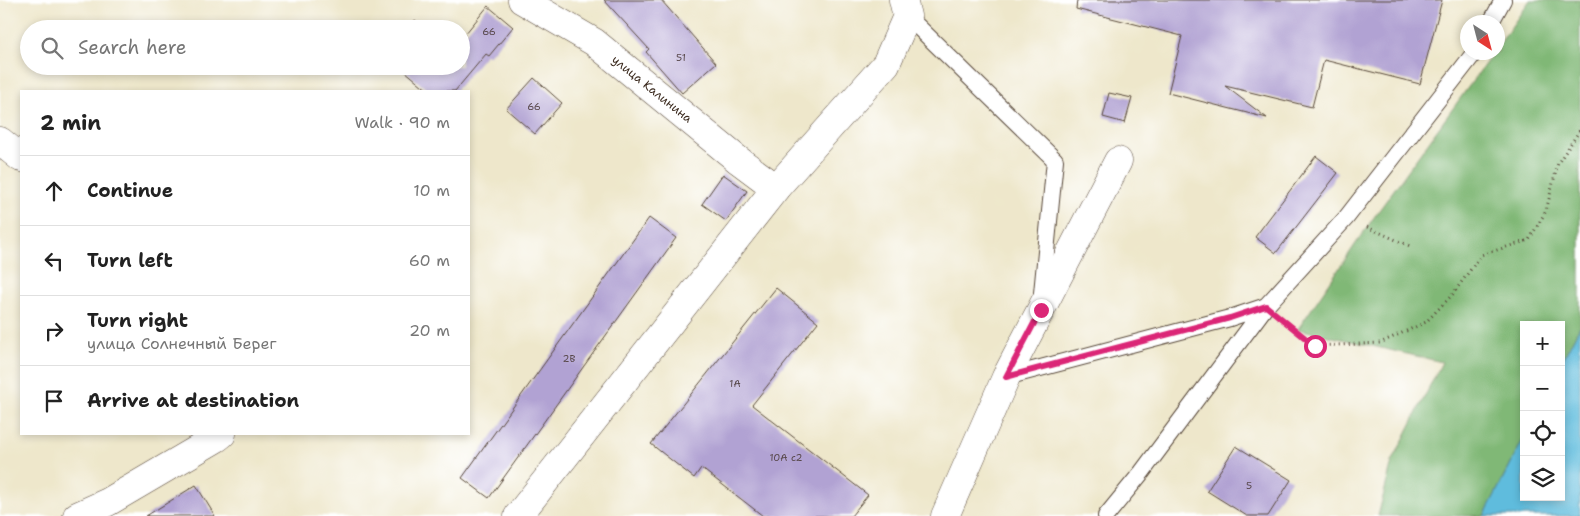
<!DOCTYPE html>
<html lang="en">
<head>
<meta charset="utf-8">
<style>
	body { margin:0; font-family:"Shantell Sans",sans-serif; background:#f2f2f2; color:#222 }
	.controls { position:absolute; right:15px; bottom:15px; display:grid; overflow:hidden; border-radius:0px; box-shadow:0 2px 8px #0003 }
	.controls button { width:45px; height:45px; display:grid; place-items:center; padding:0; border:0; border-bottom:1px solid #e0e0e0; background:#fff; color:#222; font:25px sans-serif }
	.compass { position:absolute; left:1460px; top:15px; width:45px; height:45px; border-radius:50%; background:#fff; box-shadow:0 2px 8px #0003; rotate:144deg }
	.stop { position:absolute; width:15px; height:15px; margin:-11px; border:4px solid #db2777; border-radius:50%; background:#fff }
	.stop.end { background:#db2777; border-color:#fff; box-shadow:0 1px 5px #0008 }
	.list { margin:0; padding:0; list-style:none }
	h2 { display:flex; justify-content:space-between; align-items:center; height:65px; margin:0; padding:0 20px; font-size:21px }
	h2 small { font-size:16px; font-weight:400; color:#767676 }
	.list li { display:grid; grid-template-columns:32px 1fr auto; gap:15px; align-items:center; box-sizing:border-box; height:70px; padding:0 20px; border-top:1px solid #e0e0e0 }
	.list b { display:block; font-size:19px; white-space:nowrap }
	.list p { margin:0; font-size:16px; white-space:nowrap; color:#767676 }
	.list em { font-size:16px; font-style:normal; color:#767676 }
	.icon { flex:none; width:28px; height:28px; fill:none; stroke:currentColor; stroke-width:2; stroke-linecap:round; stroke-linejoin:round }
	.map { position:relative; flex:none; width:1580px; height:516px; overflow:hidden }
	.search { position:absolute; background:#fff; box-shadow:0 2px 8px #0003; left:20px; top:20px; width:450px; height:55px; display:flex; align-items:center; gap:12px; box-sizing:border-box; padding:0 18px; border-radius:28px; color:#767676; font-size:19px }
	.panel { position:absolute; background:#fff; box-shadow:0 2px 8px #0003; left:20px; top:90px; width:450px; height:345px; border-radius:0px }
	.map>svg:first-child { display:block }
	.forest { fill:#80b876; stroke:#5e714a }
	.water { fill:#5ebcdd; stroke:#4c737e }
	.building { fill:#b1a2d3 }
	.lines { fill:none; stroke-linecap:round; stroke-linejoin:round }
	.service-casing { stroke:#564638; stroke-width:18 }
	.minor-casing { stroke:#564638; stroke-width:29 }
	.path { stroke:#564638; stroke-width:3; stroke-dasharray:1 4; stroke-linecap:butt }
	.service { stroke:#fff; stroke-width:16 }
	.minor { stroke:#fff; stroke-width:28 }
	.route { stroke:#db2777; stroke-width:6 }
	.labels { text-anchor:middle; stroke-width:4.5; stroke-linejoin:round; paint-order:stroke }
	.number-label { font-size:10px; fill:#58484b }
	.street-label { font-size:12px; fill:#3b2a1e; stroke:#fff }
</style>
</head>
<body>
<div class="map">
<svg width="1580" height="516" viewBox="0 0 1580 516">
	<rect width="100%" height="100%" fill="#fff"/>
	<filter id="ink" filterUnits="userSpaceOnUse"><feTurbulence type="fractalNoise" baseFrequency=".02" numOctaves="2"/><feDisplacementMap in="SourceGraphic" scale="10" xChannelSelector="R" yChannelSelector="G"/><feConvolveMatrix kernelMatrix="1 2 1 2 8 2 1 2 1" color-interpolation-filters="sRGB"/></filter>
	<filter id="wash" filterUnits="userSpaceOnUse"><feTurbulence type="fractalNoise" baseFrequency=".0096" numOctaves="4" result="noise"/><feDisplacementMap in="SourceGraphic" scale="20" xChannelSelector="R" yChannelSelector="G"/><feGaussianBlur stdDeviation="1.12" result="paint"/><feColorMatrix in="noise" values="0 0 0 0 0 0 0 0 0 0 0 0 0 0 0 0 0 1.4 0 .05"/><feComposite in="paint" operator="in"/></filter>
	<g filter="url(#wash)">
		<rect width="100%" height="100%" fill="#eee7cb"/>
		<!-- forest -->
		<polygon class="forest" points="1530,0 1580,0 1580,326 1561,363 1561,325 1524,325 1524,438 1484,516 1378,516 1392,462 1442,362 1298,329 1372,220 1493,53 1498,52 1498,46"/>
		<!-- water -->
		<polygon class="water" points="1580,326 1580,516 1484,516 1524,438 1524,497 1561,497 1561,363"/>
		<g id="blocks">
			<!-- building -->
			<g class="building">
				<polygon points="604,0 661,0 716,63 682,93 646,52 649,49"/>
				<polygon points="1077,0 1442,0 1420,84 1324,60 1312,107 1225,86 1267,118 1168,93 1182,36 1076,9"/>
				<polygon points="488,6 513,27 489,56 486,54 455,91 429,91 399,66 461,66 461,39"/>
				<polygon points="415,20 426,29 408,29"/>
				<polygon points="534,78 562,103 535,134 506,109"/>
				<polygon points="1109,93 1132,98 1125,123 1103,117"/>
				<polygon points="1316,156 1338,173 1276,253 1255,237"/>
				<polygon points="723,174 747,191 726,221 702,204"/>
				<polygon points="649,218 676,238 489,498 462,478"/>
				<polygon points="776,288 818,322 752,405 868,495 851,516 763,516 701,468 694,478 651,444"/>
				<polygon points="1236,446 1291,480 1268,516 1247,516 1207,491"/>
				<polygon points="196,485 215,516 146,516"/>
			</g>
		</g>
	</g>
	<g filter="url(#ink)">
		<use href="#blocks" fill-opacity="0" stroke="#564638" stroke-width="1"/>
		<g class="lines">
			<!-- service casing -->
			<g class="service-casing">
				<g id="service">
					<polyline points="907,16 1055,160 1042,293"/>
					<polyline points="1491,22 1503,0"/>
					<polyline points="1006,377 1230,318 1266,306 1346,218 1475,52"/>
					<polyline points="1106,516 1142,472 1266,306"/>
				</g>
			</g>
			<!-- minor casing -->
			<g class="minor-casing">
				<g id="minor">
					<polyline points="522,0 594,42 737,159 776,188"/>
					<polyline points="0,141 21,158"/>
					<polyline points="77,516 108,502 217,438 222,434"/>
					<polyline points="518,516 776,188 886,64 907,16 903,0"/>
					<polyline points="945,516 1006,377 1118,161"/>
				</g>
			</g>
			<!-- path -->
			<g class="path">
				<polyline points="1367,227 1410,246"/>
				<polyline points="1283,320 1315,346 1380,343 1426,322 1453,294 1481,255 1529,240 1546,211 1558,163 1580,130"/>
			</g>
			<!-- service -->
			<use href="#service" class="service"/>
			<!-- minor -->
			<use href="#minor" class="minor"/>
		</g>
	</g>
	<g class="lines" filter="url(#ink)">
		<!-- route -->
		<polyline class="route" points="1041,310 1006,377 1230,318 1266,306 1315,346"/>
	</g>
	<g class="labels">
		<!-- number labels -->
		<g class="number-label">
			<text x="489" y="35">66</text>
			<text x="681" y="61">51</text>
			<text x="534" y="110">66</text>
			<text x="569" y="362">2В</text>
			<text x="735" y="387">1А</text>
			<text x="786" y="461">10А с2</text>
			<text x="1249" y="489">5</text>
		</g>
		<!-- street labels -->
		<g class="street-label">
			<text transform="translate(652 89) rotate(39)" y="4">улица Калинина</text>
		</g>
	</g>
</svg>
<div class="controls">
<button>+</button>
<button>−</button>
<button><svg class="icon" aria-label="locate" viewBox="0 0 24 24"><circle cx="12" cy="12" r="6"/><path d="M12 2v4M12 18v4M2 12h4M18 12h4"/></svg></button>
<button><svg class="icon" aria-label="layers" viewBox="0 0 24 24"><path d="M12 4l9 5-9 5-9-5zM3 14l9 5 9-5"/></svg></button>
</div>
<svg class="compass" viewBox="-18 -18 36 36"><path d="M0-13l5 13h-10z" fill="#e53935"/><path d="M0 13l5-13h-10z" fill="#767676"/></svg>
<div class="stop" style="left:1315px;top:346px"></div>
<div class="stop end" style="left:1041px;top:310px"></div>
<div class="search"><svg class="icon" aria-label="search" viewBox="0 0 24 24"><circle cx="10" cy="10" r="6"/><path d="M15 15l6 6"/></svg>Search here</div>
<section class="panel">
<h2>2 min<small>Walk · 90 m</small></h2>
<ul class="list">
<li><svg class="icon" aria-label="ahead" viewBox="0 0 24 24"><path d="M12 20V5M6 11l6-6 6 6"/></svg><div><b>Continue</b></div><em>10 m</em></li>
<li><svg class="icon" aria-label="left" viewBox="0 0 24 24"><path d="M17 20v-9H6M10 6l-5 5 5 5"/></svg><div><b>Turn left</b></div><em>60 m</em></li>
<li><svg class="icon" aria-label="right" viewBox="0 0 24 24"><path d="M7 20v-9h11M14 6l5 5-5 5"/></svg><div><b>Turn right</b><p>улица Солнечный Берег</p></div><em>20 m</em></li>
<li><svg class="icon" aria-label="arrive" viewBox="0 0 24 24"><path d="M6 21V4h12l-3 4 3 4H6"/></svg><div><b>Arrive at destination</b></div></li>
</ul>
</section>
</div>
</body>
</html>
